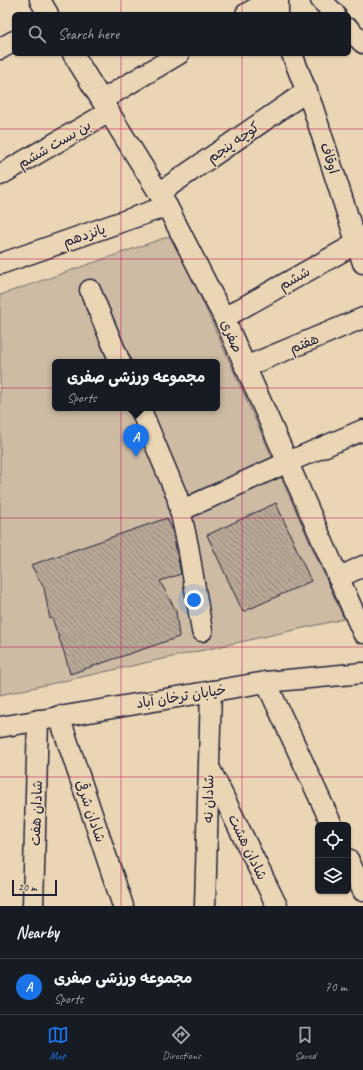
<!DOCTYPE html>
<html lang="en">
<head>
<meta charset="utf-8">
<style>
	body { margin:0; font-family:Caveat,"Playpen Sans Arabic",sans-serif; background:#20242c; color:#f1f3f6 }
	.controls { position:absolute; right:12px; bottom:12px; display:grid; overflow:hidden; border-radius:6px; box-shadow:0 1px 3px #0004 }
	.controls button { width:36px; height:36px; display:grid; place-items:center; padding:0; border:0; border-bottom:1px solid #363941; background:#171b24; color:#f1f3f6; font:20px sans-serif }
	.scale { position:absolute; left:12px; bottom:10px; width:45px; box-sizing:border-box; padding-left:4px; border:2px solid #22223b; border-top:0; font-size:11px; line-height:14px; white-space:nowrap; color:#22223b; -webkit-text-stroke:3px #ead5b4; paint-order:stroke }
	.you { position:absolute; left:194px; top:600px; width:14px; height:14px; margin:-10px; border:3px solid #fff; border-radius:50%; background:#1a73e8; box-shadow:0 0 0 6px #1a73e833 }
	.badge { display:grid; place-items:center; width:26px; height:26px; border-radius:50%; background:#1a73e8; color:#fff; font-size:13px; font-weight:700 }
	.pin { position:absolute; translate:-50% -33px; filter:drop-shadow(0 1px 2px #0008) }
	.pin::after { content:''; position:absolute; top:21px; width:14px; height:12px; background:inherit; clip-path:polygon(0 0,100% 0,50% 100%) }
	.popup { position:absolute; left:52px; top:359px; width:168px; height:52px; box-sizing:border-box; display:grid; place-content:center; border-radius:6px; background:#171b24; filter:drop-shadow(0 1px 3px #0005); font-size:13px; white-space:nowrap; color:#9ea1a6 }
	.popup b { font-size:15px; color:#f1f3f6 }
	.popup::after { content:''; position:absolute; left:50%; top:100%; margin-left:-8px; border:8px solid transparent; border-top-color:#171b24 }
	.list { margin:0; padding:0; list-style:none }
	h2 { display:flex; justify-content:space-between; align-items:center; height:52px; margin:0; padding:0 16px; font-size:17px }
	h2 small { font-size:13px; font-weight:400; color:#9ea1a6 }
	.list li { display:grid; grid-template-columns:26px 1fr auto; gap:12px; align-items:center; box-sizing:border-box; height:56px; padding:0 16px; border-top:1px solid #363941 }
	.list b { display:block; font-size:15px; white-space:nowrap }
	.list p { margin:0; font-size:13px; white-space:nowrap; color:#9ea1a6 }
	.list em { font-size:13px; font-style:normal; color:#9ea1a6 }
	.icon { flex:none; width:22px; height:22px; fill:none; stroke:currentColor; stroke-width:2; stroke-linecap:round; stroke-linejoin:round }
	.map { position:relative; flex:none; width:363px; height:906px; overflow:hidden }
	.search { position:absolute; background:#171b24; box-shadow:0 1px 3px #0004; left:12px; right:12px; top:12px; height:44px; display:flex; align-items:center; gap:10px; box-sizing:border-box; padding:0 14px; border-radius:6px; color:#9ea1a6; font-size:15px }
	.sheet { height:108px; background:#171b24 }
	nav { display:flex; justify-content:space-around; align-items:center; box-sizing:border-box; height:56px; border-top:1px solid #363941; background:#171b24; font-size:11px; color:#9ea1a6 }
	nav a { display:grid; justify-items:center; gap:2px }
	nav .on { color:#1a73e8 }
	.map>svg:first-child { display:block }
	.pitch { fill:#cdbba3; stroke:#786e6f; fill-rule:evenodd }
	.building { fill:url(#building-back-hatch); stroke:#22223b }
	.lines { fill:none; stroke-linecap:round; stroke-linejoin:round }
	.minor-casing { stroke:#22223b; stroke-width:23 }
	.minor { stroke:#ead5b4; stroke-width:20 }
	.grid { fill:none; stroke:#c2185b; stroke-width:1; stroke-opacity:0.55 }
	.labels { text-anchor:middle; stroke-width:3; stroke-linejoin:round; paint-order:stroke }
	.street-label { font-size:14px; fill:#22223b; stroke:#ead5b4 }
</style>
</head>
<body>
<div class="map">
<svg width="363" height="906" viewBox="0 0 363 906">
	<defs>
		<pattern id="building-back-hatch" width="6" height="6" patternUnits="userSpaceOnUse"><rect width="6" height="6" fill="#b8a896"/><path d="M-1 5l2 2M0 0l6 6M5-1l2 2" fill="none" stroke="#95887c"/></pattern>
	</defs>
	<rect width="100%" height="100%" fill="#ead5b4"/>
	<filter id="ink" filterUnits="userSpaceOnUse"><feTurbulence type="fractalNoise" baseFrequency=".025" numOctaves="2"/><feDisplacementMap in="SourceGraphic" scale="8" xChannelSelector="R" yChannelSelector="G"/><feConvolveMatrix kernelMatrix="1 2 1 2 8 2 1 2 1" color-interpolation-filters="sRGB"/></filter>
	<g filter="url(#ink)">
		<!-- pitch -->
		<path class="pitch" d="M173,235L344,619L0,695V295ZM55,362H217V408H55Z"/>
		<!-- building -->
		<g class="building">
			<polygon points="276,503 311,581 243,612 207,535"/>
			<polygon points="167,518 172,529 181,574 160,581 176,611 179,637 70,674 64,652 52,618 50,619 44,588 31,565"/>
		</g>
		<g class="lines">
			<!-- minor casing -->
			<g class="minor-casing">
				<g id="minor">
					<polyline points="40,0 48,14"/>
					<polyline points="321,0 335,14"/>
					<polyline points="246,14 270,0"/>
					<polyline points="278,14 278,0"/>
					<polyline points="349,29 363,43"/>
					<polyline points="0,49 14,41"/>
					<polyline points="73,54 167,206 224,318 363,633"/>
					<polyline points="292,54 313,108 363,263"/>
					<polyline points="102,100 179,54"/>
					<polyline points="0,175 109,112"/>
					<polyline points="159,193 307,91"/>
					<polyline points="0,264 167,206"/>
					<polyline points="90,290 120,362"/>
					<polyline points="224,318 357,243 363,237"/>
					<polyline points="245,367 363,318"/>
					<polyline points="140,408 177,496 188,546 202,631"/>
					<polyline points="180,511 288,462 363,430"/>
					<polyline points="338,578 363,566"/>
					<polyline points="266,682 332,825"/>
					<polyline points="59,716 123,906"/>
					<polyline points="0,727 266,682 363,673"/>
					<polyline points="210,769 277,906"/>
					<polyline points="348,859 363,891"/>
					<polyline points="33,906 38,720"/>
					<polyline points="205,906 211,691"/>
				</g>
			</g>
			<!-- minor -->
			<use href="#minor" class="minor"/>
		</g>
	</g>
	<!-- grid -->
	<path class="grid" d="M121,0V14M242,0V14M121,54V906M242,54V906M0,129H363M0,259H363M0,388H363M0,518H363M0,647H363M0,777H363"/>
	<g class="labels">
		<!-- street labels -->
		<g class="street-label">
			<text transform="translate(233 142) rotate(-35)" y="5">کوچه پنجم</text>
			<text transform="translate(54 144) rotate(-30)" y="5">بن بست ششم</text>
			<text transform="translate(330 158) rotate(72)" y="5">اوقاف</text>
			<text transform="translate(84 235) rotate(-19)" y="5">پانزدهم</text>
			<text transform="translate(294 278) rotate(-29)" y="5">ششم</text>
			<text transform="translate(232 336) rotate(66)" y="5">صفری</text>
			<text transform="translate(304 343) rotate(-22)" y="5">هفتم</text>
			<text transform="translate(181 696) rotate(-9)" y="5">خیابان ترخان آباد</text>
			<text transform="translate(208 799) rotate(-89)" y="5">شادان نه</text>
			<text transform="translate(91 811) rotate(71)" y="5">شادان شرقی</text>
			<text transform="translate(36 813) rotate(-88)" y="5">شادان هفت</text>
			<text transform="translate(248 847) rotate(64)" y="5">شادان هشت</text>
		</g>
	</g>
</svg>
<div class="controls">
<button><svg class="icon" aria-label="locate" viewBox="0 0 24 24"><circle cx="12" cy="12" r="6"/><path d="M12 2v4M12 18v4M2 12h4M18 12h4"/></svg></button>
<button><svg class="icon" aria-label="layers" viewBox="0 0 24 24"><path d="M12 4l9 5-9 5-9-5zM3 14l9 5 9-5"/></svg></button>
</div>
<div class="scale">20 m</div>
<div class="you"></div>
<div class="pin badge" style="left:136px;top:457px">A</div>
<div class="popup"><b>مجموعه ورزشی صفری</b>Sports</div>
<div class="search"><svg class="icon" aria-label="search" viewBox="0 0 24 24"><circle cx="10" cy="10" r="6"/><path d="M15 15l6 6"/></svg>Search here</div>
</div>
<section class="sheet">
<h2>Nearby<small></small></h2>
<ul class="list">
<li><span class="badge">A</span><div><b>مجموعه ورزشی صفری</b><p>Sports</p></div><em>70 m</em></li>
</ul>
</section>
<nav>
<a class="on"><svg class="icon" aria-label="map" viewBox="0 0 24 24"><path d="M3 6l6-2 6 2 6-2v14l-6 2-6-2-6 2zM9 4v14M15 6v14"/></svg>Map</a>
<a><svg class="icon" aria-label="directions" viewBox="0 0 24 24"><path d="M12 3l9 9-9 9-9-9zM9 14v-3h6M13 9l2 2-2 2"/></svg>Directions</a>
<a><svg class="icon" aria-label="saved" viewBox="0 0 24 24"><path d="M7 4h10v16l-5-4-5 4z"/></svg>Saved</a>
</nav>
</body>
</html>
